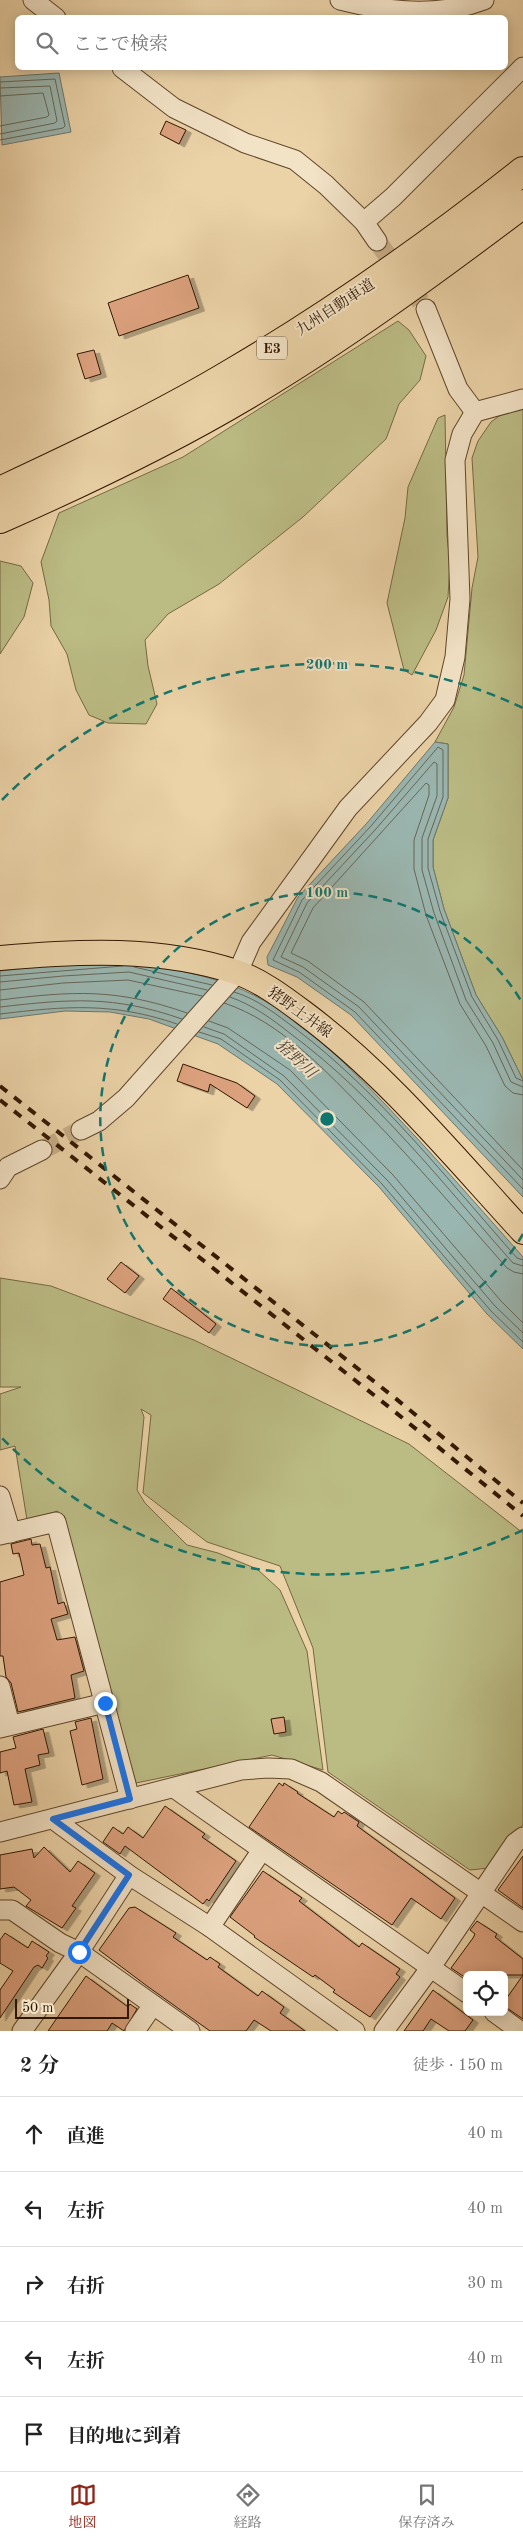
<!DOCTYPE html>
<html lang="ja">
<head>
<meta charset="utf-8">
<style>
	body { margin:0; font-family:"Old Standard TT","Noto Serif JP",serif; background:#f6f6f6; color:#222 }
	.controls { position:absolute; right:15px; bottom:15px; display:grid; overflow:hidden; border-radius:8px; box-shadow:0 2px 12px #0003 }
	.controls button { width:45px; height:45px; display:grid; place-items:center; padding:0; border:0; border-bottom:1px solid #e0e0e0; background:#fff; color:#222; font:25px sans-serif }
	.scale { position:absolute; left:15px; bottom:12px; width:114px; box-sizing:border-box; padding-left:5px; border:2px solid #321700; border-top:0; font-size:14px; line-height:18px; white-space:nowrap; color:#321700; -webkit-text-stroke:4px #f2e2c6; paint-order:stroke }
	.stop { position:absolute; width:15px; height:15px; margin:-11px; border:4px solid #1a73e8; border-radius:50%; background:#fff }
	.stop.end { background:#1a73e8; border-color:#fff; box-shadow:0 1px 5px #0008 }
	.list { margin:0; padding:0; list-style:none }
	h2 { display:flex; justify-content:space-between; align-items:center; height:65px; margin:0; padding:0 20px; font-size:21px }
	h2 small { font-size:16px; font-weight:400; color:#767676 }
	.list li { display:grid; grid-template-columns:32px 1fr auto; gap:15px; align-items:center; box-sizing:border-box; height:75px; padding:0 20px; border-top:1px solid #e0e0e0 }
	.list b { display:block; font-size:19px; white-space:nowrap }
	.list em { font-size:16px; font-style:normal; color:#767676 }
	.icon { flex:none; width:28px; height:28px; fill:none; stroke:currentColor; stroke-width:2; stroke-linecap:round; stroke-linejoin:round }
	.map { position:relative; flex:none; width:523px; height:2031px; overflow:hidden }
	.search { position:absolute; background:#fff; box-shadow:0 2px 12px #0003; left:15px; right:15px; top:15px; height:55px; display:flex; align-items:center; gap:12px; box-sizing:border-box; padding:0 18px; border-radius:8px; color:#767676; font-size:19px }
	.sheet { height:440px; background:#fff }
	nav { display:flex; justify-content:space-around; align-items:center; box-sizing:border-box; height:70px; border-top:1px solid #e0e0e0; background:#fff; font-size:14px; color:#767676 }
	nav a { display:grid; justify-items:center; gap:2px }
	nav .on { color:#8f2418 }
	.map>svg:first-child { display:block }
	.green { fill:#bbbb84; stroke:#766942 }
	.water { fill:#9ab6b0; stroke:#70766a }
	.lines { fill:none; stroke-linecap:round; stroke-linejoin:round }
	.shore { stroke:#666658; stroke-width:1 }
	.building { fill:#dca17e; stroke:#321700; filter:url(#shadow) }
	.minor-tunnel { stroke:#c6ad86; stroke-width:19; stroke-dasharray:19 9; stroke-linecap:butt }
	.minor-casing { stroke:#60462a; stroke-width:21 }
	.major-casing { stroke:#321700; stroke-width:26 }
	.highway-casing { stroke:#321700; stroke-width:30 }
	.minor { stroke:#f2e2c6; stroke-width:19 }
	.major { stroke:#ebd2a7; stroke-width:24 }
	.highway { stroke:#ebd2a7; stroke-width:28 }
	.rail { stroke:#321700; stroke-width:4; stroke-dasharray:9 9; stroke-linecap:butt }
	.route { stroke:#1a73e8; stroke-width:6 }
	.ring { fill:none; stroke:#0f766e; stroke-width:2.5; stroke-dasharray:9 6 }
	.labels { text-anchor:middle; stroke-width:4; stroke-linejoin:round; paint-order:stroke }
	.shield { fill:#f2e2c6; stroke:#6c543b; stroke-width:1 }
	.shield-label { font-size:14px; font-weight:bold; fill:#321700 }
	.street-label { font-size:15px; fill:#321700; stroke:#f2e2c6 }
	.water-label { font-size:16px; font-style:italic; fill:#514735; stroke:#f2e2c6 }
	.centre { fill:#0f766e; stroke:#f2e2c6; stroke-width:2.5 }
	.ring-label { font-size:15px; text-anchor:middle; font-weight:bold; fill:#0f766e; stroke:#f2e2c6; stroke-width:4; stroke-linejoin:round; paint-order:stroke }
</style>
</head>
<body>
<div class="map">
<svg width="523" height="2031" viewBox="0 0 523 2031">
	<defs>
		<filter id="shadow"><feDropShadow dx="5.5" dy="3" stdDeviation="0" flood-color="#0004"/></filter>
	</defs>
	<rect width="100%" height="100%" fill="#ebd2a7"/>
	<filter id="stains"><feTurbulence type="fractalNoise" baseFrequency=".004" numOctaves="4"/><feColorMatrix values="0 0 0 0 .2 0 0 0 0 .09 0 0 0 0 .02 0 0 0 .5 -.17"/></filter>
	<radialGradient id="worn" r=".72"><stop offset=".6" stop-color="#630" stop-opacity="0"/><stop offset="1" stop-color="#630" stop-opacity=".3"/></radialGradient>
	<!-- green -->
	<g class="green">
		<polygon points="398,321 409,330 426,356 420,380 399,404 386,439 303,517 219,584 168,614 145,640 148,666 157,704 146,724 108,723 89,715 76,690 67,654 51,626 49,600 41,562 59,513 183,457"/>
		<polygon points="523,407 523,1080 502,1037 476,995 444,909 433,867 433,840 448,798 448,744 435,742 454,707 464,675 472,588 478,557 472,458 478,441 491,422 506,411"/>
		<polygon points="445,415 447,536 450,563 448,597 436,630 412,675 404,670 387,603 405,518 408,487 438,418"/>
		<polygon points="0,561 21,566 33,583 24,617 0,654"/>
		<polygon points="0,1278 51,1286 194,1340 409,1444 523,1533 523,1825 512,1835 489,1868 470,1870 328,1772 313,1648 280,1566 207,1542 143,1493 151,1415 141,1409 144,1417 137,1490 145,1503 187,1545 218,1553 257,1569 280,1590 307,1651 323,1770 272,1755 136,1783 58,1511 27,1520 15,1446 0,1450 0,1394 21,1387 0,1387"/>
	</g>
	<!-- water -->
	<g class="water">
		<polygon points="59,73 71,132 2,145 0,77"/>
		<polygon points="435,742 448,744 448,798 433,840 433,867 444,909 476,995 502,1037 523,1080 523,1197 351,1015 297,977 268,965 267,957 298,897 367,823"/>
		<path d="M130,961C167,969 208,974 243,990C299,1015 342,1060 384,1103C432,1153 477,1205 523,1257V1349L487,1314L379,1187L277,1084L218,1044L149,1019L110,1012L65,1011L0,1019V971L62,964Z"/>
	</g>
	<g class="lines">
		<!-- shore -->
		<g class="shore">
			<polyline points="0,82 55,79 65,126 63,128 0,140"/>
			<polyline points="0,88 50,86 57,121 55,123 0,134"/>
			<polyline points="0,96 43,93 49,115 47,117 0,126"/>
			<polyline points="134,967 212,985"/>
			<polyline points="0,976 123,966"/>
			<polyline points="0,982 63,976 129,972 207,990"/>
			<polyline points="0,990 63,983 128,980 202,996"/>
			<path d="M234,992C258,999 277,1015 296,1029C379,1092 448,1180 517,1258L523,1260"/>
			<path d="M230,997C253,1005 272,1019 291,1034C376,1097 443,1184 513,1263L523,1266"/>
			<path d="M0,1000C73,991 116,988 187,1013"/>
			<path d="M224,1003C280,1021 328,1073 367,1113C416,1163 461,1216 507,1268L514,1272L523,1274"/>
			<path d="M0,1007C70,999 113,995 182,1019"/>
			<path d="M0,1014C66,1006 113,1002 177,1024"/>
			<polyline points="209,1021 228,1028 290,1070 393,1175 501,1301 523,1323"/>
			<polyline points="204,1027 224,1034 284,1076 387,1180 495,1306 523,1333"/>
			<polyline points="199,1032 221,1039 280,1080 382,1184 491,1311 523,1342"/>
			<polyline points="523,1081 516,1078 498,1040 472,997 440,911 428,868 428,839 443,797 443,750 438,747 371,826 302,900 273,960 299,972 355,1012 523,1189"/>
			<polyline points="523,1087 511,1082 493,1043 466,1000 434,913 422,870 422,838 437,796 437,764 434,762 375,830 307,903 281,957 303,967 359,1007 523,1180"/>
			<polyline points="523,1095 513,1093 505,1086 486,1046 460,1004 426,915 414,869 414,840 429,795 429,785 426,783 313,908 291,953 308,961 364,1002 523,1170"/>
		</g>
	</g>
	<!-- building -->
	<g class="building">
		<polygon points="166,121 186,130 179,144 160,134"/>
		<polygon points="188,275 199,308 119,336 108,303"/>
		<polygon points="94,350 101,374 85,379 77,354"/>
		<polygon points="183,1064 237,1083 255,1096 247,1108 210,1084 208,1092 177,1081"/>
		<polygon points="121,1262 139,1276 125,1293 107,1279"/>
		<polygon points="171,1288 216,1324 209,1333 163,1299"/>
		<polygon points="31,1539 32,1545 40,1544 46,1568 50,1567 58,1604 64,1602 68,1614 51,1619 57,1640 75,1637 84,1671 71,1675 75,1698 18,1712 11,1683 6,1677 3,1656 0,1656 0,1582 24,1575 19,1553 13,1554 11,1544"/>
		<polygon points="284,1717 286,1732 274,1734 271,1719"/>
		<polygon points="91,1718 103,1779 82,1785 70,1731 77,1729 75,1722"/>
		<polygon points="43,1729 49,1753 38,1755 40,1765 25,1769 32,1802 14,1805 7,1771 0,1773 0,1752 16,1748 13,1737"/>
		<polygon points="279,1783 283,1786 284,1783 298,1792 297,1793 334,1817 338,1811 342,1814 344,1812 359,1822 357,1826 455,1898 441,1919 411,1898 392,1925 249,1827"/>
		<polygon points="165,1806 205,1834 202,1837 236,1861 209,1901 207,1899 203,1904 125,1846 120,1854 103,1842 113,1827 123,1834 128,1827 143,1838"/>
		<polygon points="44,1847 70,1872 78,1861 95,1873 72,1906 76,1908 62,1928 26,1906 31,1900 14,1887 0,1889 0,1855 32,1849 34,1858"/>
		<polygon points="523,1856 523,1908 498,1890"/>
		<polygon points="263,1871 302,1898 299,1901 359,1947 362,1943 400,1969 396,1974 400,1977 370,2017 333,1992 335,1990 315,1975 313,1977 254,1937 255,1936 230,1917"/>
		<polygon points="135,1907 176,1933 173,1937 207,1960 210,1957 220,1964 218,1967 258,1996 262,1991 284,2007 280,2013 305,2031 271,2031 254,2020 246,2031 210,2031 147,1986 99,1950 129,1908"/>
		<polygon points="477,1921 497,1934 495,1937 523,1959 523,1975 467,1975 466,1978 451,1968 473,1938 475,1934 470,1930"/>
		<polygon points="5,1933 28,1948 32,1941 49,1952 46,1956 48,1958 42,1968 38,1965 34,1967 0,2018 0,1990 13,1971 0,1963 0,1940"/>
		<polygon points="523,1975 523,2019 504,2006 504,2002"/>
		<polygon points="86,1976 128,2007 130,2004 137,2009 124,2031 112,2023 107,2031 48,2031"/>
		<polygon points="433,1990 473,2020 465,2031 449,2031 431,2019 423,2031 404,2031"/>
	</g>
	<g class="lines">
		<!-- minor-tunnel -->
		<g class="minor-tunnel">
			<polyline points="377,241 426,309"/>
			<polyline points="42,1150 81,1130"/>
		</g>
		<!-- minor casing -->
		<g class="minor-casing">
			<g id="minor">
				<polyline points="33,0 56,18"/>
				<path d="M340,0C387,12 438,18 484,0"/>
				<polyline points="122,68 174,108 245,143 295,160 326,185 364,222 377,241"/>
				<polyline points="364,222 393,197 523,67"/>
				<polyline points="426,309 458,389 475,412"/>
				<polyline points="81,1130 99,1121 126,1098 238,972 251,942 348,808 428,723 445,700 455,657 460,599 455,460 462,434 475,412 523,399"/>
				<polyline points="0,1179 8,1167 42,1150"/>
				<polyline points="0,1496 11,1533"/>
				<polyline points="0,1535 56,1522 130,1799"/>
				<polyline points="0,1686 10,1725"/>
				<polyline points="0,1728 105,1703"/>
				<polyline points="174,1788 467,1993"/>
				<polyline points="53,1819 129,1875 210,1927 355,2031"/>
				<polyline points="0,1832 241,1770 268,1768 291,1769 321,1782 523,1922"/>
				<polyline points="0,1910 12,1910 60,1943 79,1952 190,2031"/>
				<polyline points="210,1927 262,1850"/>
				<polyline points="494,2012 520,2031"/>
				<polyline points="22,2031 79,1952 129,1875"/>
				<polyline points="135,2031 153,2005"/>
				<polyline points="384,2031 431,1967 515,1843 523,1837"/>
			</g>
		</g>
		<!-- major casing -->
		<g class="major-casing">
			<path id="major" d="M0,958C79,951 160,947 236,972C260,980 284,998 304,1013C386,1074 454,1157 523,1232"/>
		</g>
		<!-- highway casing -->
		<g class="highway-casing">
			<g id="highway">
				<path d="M0,491C79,454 158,417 233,372C335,312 431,244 523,171"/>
				<path d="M0,519C84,482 168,442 247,395C343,338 434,271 523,204"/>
			</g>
		</g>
		<!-- minor -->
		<use href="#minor" class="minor"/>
		<!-- major -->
		<use href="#major" class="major"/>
		<!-- highway -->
		<use href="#highway" class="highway"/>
		<!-- rail -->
		<g class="rail">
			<polyline points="0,1086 395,1398 523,1503"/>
			<polyline points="0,1100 389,1407 523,1516"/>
		</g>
	</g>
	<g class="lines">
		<!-- route -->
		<polyline class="route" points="79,1952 129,1875 53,1819 130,1799 105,1703"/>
	</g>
	<!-- distance rings -->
	<g class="ring">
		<path d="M523 1234A227 227 0 1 1 523 1004"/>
		<path d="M523 1530A455 455 0 0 1 2 1438M2 800A455 455 0 0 1 523 708"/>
	</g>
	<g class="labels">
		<!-- shield labels -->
		<rect class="shield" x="257" y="336.5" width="30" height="23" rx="4"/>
		<g class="shield-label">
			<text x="272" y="353">E3</text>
		</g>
		<!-- street labels -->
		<g class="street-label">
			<text transform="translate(335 307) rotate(-33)" y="5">九州自動車道</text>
			<text transform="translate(300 1012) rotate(36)" y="5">猪野土井線</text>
		</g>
		<!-- water labels -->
		<g class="water-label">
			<text transform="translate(297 1058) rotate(43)" y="6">猪野川</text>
		</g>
	</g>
	<circle cx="327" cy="1119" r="8" class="centre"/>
	<g class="ring-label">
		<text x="327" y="669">200 m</text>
		<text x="327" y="897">100 m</text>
	</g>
	<rect width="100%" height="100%" filter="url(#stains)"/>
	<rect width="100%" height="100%" fill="url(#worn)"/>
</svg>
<div class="controls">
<button><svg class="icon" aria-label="locate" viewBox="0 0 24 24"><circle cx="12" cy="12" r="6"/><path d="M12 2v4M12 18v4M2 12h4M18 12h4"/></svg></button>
</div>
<div class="scale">50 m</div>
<div class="stop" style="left:79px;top:1952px"></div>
<div class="stop end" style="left:105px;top:1703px"></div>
<div class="search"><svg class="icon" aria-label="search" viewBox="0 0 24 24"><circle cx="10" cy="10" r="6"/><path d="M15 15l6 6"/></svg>ここで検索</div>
</div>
<section class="sheet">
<h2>2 分<small>徒歩 · 150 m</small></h2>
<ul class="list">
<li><svg class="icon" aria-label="ahead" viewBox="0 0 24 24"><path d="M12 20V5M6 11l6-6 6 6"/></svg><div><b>直進</b></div><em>40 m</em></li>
<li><svg class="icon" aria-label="left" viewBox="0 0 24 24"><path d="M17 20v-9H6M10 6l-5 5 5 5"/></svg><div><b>左折</b></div><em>40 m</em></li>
<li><svg class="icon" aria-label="right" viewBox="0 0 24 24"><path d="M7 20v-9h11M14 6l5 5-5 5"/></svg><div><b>右折</b></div><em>30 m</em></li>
<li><svg class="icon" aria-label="left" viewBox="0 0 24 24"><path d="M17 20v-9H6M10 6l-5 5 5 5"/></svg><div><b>左折</b></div><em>40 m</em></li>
<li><svg class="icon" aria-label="arrive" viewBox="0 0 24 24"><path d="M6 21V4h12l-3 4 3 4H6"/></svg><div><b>目的地に到着</b></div></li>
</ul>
</section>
<nav>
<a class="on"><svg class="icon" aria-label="map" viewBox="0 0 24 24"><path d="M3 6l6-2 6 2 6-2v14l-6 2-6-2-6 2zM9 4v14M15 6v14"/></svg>地図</a>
<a><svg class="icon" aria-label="directions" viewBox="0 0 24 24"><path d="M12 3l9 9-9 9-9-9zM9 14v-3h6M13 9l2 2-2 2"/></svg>経路</a>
<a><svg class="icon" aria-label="saved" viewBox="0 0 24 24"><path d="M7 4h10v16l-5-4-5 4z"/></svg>保存済み</a>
</nav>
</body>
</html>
